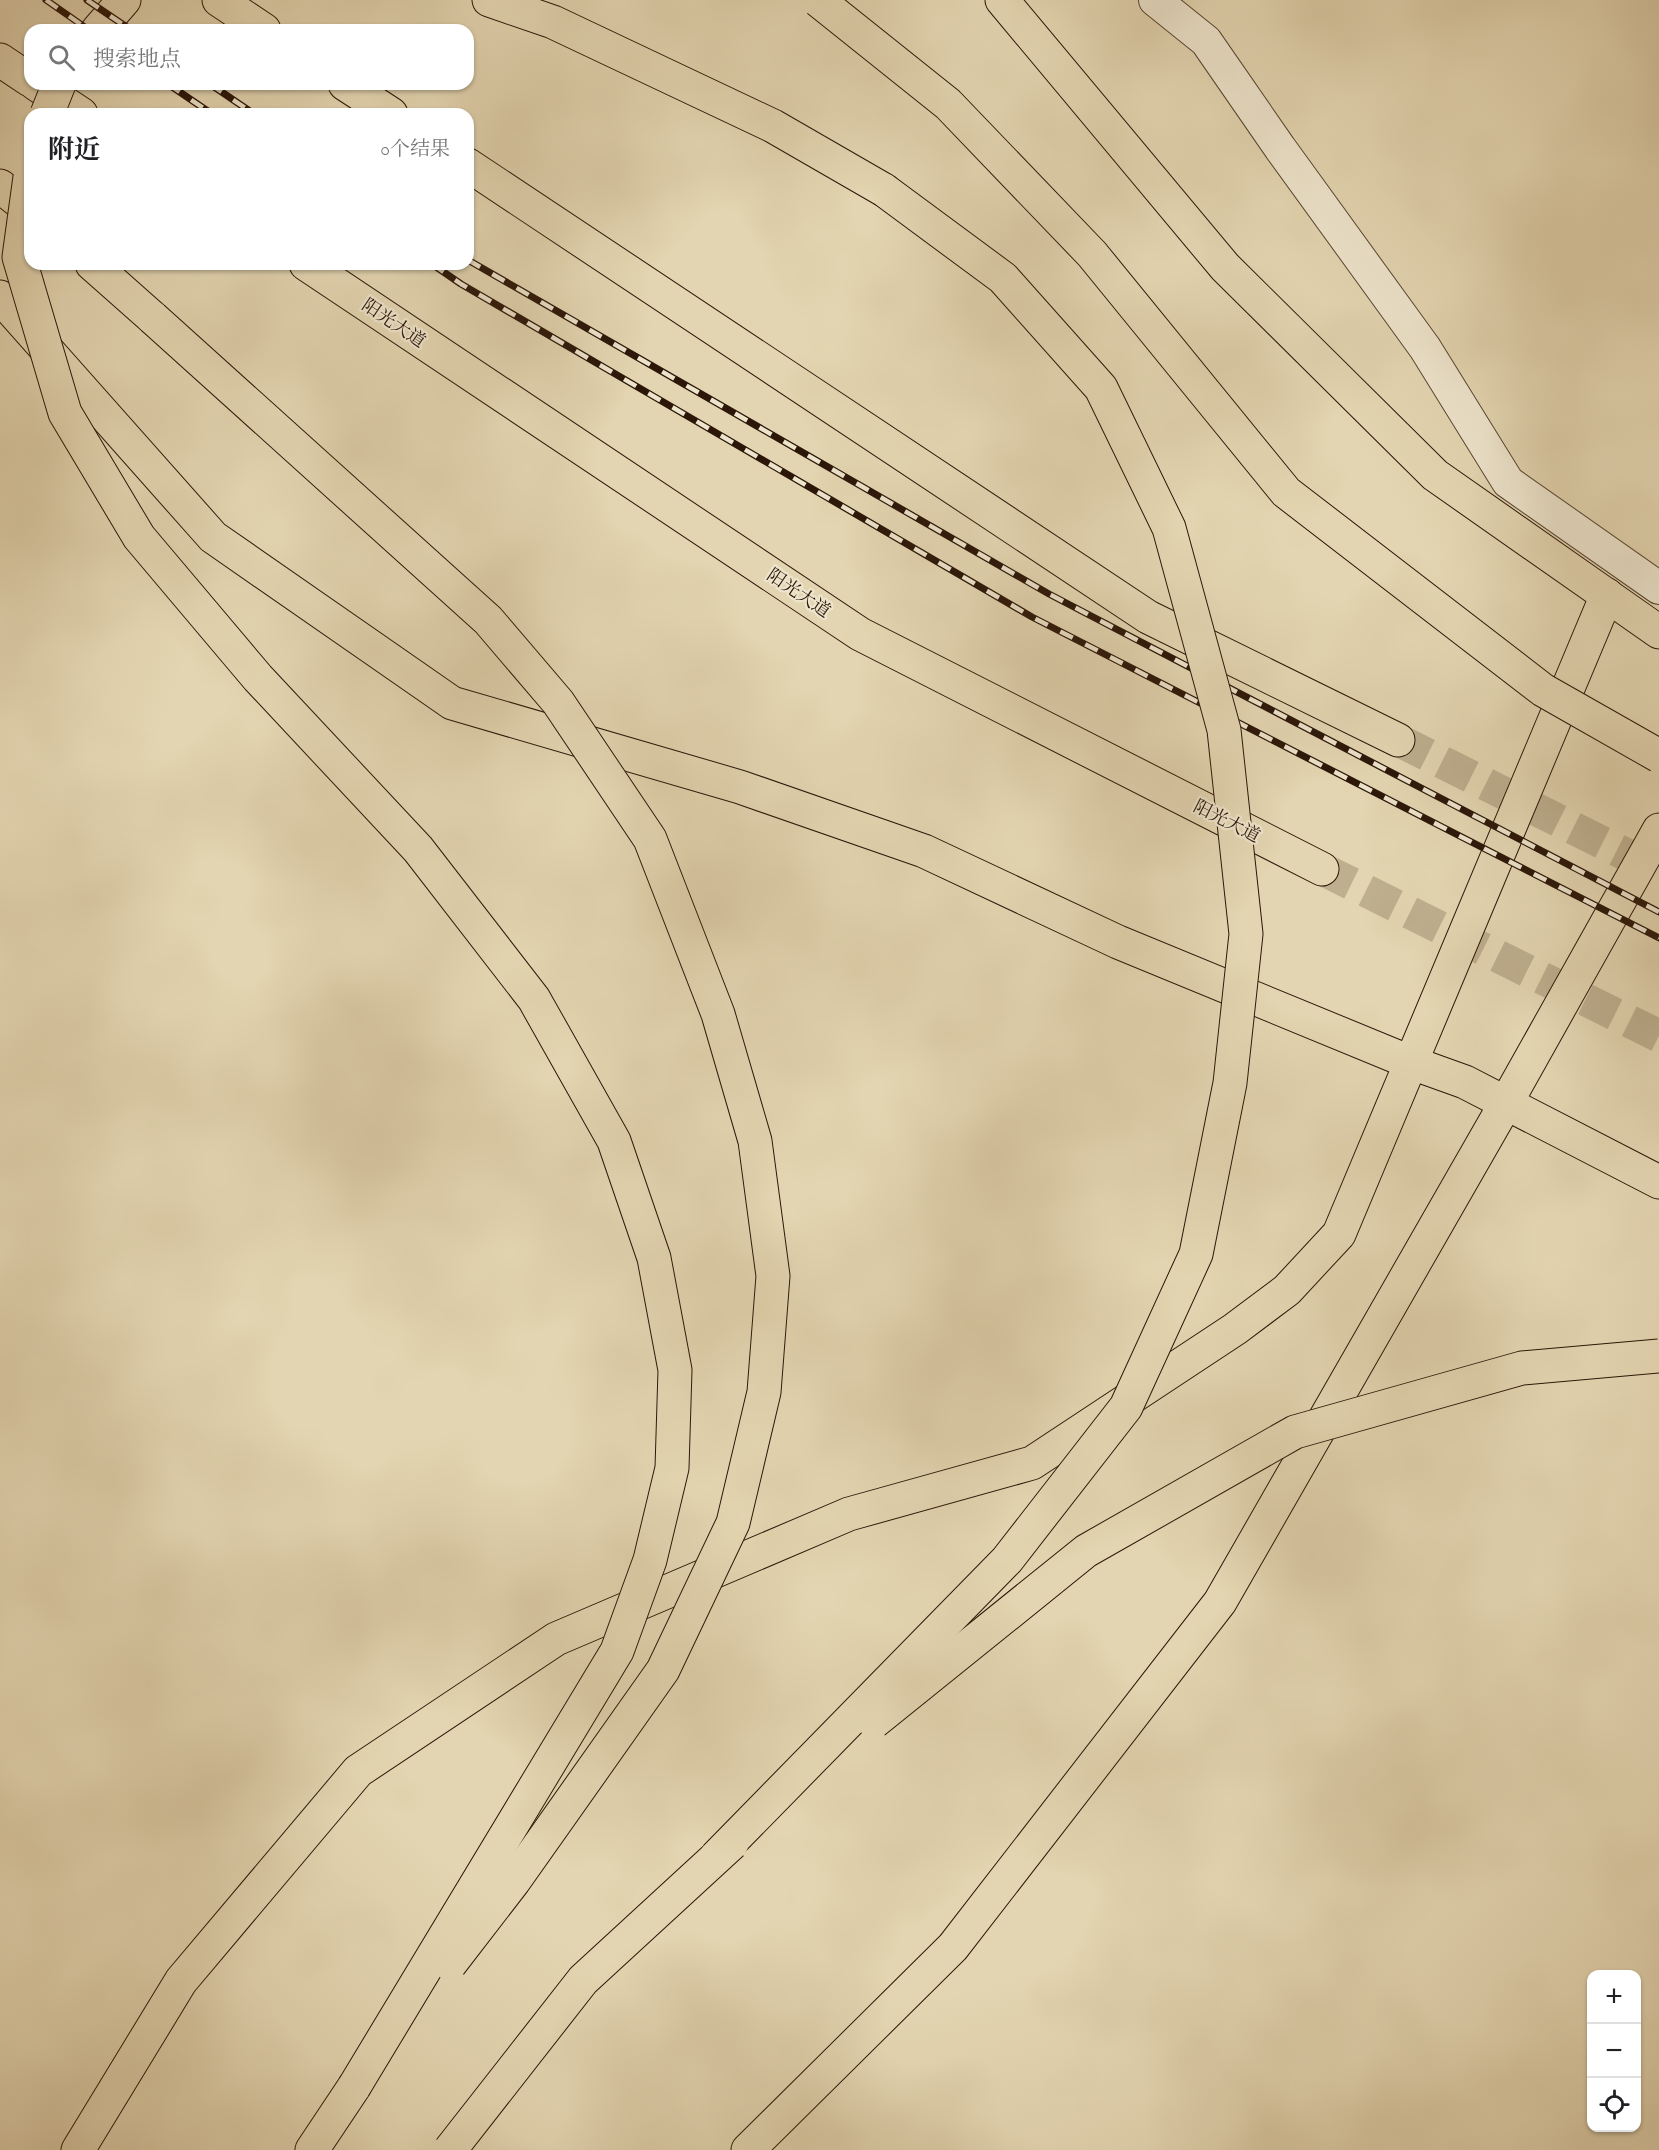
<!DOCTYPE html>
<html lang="zh">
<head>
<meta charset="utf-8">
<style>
	body { margin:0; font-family:"IM FELL English","Noto Serif SC",serif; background:#f6f6f6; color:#202124 }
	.controls { position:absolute; right:18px; bottom:18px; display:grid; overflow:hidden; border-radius:12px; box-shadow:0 2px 4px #0004 }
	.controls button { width:54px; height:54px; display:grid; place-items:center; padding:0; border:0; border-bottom:2px solid #e0e0e0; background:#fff; color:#202124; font:30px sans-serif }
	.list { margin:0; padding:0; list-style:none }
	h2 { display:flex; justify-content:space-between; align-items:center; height:78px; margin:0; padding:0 24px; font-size:26px }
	h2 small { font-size:20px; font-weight:400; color:#757577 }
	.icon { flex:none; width:33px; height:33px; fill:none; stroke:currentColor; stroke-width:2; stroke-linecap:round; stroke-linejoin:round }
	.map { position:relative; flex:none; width:1659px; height:2150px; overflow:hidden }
	.search { position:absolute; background:#fff; box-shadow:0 2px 4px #0004; left:24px; top:24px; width:450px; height:66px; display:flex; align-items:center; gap:15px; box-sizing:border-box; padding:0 21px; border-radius:18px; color:#757577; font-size:22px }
	.panel { position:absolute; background:#fff; box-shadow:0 2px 4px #0004; left:24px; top:108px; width:450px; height:162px; border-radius:18px }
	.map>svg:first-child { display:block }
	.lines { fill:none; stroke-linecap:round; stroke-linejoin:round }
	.highway-tunnel { stroke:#beaf8f; stroke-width:33; stroke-dasharray:33 16; stroke-linecap:butt }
	.street-casing { stroke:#594632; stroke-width:34 }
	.highway-casing { stroke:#2b1608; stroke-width:35 }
	.street { stroke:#ede4cc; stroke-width:32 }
	.highway { stroke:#e3d5b1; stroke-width:33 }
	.rail-casing { stroke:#2b1608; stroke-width:7 }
	.rail { stroke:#ede4cc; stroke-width:4.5; stroke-dasharray:14; stroke-linecap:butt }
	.highway-bridge-casing { stroke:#2b1608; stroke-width:35; stroke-linecap:butt }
	.highway-bridge { stroke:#e3d5b1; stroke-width:33 }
	.labels { text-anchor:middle; stroke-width:4.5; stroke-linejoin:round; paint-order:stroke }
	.street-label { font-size:18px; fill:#2b1608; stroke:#ede4cc }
</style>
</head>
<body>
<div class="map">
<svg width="1659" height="2150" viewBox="0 0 1659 2150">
	<rect width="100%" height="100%" fill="#e3d5b1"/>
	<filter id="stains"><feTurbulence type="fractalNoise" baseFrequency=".00333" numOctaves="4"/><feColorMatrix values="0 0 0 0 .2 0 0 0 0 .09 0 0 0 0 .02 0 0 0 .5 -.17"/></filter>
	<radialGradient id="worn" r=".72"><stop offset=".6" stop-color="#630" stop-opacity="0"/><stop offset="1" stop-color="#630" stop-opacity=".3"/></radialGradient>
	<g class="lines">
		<!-- highway-tunnel -->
		<g class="highway-tunnel">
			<polyline points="1398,740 1659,871"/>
			<polyline points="1322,869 1659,1036"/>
		</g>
		<!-- street casing -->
		<g class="street-casing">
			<polyline id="street" points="1155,0 1206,41 1280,148 1425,348 1508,482 1659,588"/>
		</g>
		<!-- highway casing -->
		<g class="highway-casing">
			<g id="highway">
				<polyline points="219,0 264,30"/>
				<polyline points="489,0 553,22 773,126 884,190"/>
				<polyline points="1002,0 1225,267 1435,475 1659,632"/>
				<polyline points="98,30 124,0"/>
				<polyline points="0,60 30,80"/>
				<polyline points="36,84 81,114"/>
				<polyline points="345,84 391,114"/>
				<polyline points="468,165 1148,617 1398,740"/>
				<polyline points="0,186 30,210"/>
				<polyline points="92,264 153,318"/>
				<polyline points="306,264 860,634 1322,869"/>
				<polyline points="0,297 213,537 452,703 740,787 924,851 1118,942 1412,1063 1465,1082 1659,1182"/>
				<polyline points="78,2150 181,1981 358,1771 556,1639 849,1514 1032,1463 1235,1329 1287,1290 1339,1234 1607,595"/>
				<polyline points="312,2150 354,2087"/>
				<polyline points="748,2150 953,1947 1220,1602 1506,1103 1659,830"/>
			</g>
		</g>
		<!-- street -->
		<use href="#street" class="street"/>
		<!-- highway -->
		<use href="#highway" class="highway"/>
		<!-- rail casing -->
		<g class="rail-casing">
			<g id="rail">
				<polyline points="46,0 89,30"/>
				<polyline points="87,0 131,30"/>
				<polyline points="168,84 212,114"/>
				<polyline points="210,84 254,114"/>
				<polyline points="468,260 1049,594 1659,912"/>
				<polyline points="432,264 461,284 1032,617 1659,938"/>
			</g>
		</g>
		<!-- rail -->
		<use href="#rail" class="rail"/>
		<!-- highway-bridge casing -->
		<g class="highway-bridge-casing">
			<g id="highway-bridge">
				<polyline points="818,0 948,104 1092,254 1286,492 1543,690 1659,756"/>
				<polyline points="47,114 59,84"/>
				<polyline points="30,177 19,257 65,413 139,537 258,678 418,849 534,999 614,1141 654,1258 675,1370 672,1468 650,1560 617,1651 354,2087"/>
				<polyline points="153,318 488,620 558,702 650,839 718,1014 755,1141 773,1276 764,1392 733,1523 663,1670 514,1881 450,1964"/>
				<polyline points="874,1722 1086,1551 1295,1432 1522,1368 1659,1356"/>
				<polyline points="716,1857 1007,1560 1126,1407 1196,1254 1230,1083 1246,934 1224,730 1169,528 1101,388 1003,278 884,190"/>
				<polyline points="450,2150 583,1980 732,1843"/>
			</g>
		</g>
		<!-- highway-bridge -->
		<use href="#highway-bridge" class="highway-bridge"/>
	</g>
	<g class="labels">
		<!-- street labels -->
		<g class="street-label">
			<text transform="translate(394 323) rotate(34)" y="6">阳光大道</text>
			<text transform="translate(799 593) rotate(34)" y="6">阳光大道</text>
			<text transform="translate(1227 821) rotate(27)" y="6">阳光大道</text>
		</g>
	</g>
	<rect width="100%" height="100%" filter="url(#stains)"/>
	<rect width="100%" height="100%" fill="url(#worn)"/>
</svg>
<div class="controls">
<button>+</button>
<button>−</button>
<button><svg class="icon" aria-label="locate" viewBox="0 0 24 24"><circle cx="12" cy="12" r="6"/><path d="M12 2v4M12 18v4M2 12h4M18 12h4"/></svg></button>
</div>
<div class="search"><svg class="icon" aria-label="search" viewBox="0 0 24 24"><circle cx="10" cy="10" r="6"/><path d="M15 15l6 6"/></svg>搜索地点</div>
<section class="panel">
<h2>附近<small>0个结果</small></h2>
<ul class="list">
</ul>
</section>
</div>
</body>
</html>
